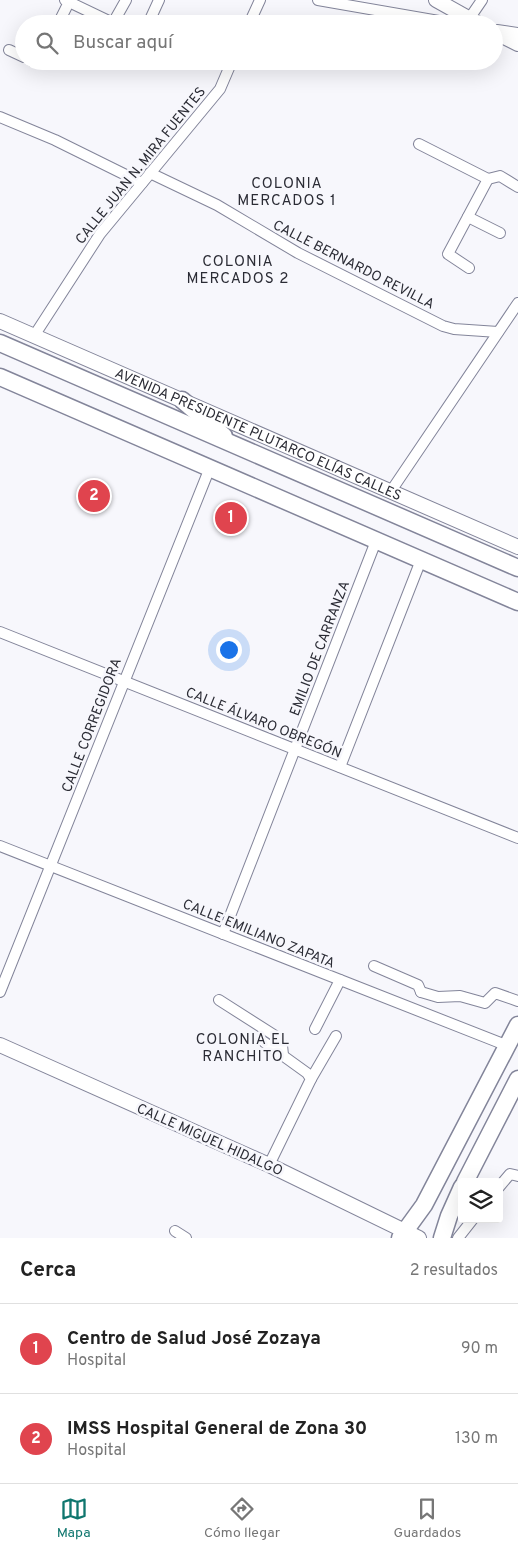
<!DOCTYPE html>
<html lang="es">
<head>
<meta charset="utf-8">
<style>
	body { margin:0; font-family:Overpass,sans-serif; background:#f2f2f2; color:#222 }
	.controls { position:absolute; right:15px; bottom:15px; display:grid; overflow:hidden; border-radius:5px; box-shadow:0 5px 20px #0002 }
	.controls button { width:45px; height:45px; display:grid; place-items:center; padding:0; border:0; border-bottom:1px solid #e0e0e0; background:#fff; color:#222; font:25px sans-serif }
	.you { position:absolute; left:228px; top:649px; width:18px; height:18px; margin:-12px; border:4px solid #fff; border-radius:50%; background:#1a73e8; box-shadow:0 0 0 8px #1a73e833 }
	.badge { display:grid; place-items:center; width:32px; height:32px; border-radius:50%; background:#0f766e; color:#fff; font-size:16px; font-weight:700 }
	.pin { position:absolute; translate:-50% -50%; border:2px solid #fff; box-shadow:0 1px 5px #0006 }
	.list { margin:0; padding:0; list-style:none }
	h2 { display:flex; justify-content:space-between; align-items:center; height:65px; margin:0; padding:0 20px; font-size:21px }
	h2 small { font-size:16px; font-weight:400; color:#767676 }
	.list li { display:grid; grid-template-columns:32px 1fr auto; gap:15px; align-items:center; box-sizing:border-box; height:90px; padding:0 20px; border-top:1px solid #e0e0e0 }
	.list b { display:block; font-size:19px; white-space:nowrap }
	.list p { margin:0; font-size:16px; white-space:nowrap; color:#767676 }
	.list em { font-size:16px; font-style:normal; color:#767676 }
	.icon { flex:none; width:28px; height:28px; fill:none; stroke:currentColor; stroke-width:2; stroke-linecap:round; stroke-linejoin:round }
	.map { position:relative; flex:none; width:518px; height:1238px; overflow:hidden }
	.search { position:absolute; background:#fff; box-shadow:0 5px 20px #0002; left:15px; right:15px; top:15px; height:55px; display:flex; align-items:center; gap:12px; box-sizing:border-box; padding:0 18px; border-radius:28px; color:#767676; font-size:19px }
	.sheet { height:245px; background:#fff }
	nav { display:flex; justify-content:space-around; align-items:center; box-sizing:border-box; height:70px; border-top:1px solid #e0e0e0; background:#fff; font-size:14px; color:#767676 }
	nav a { display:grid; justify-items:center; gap:2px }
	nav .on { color:#0f766e }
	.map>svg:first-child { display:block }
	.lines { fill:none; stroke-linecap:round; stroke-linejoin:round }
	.street-casing { stroke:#83859a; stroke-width:12 }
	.secondary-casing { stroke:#83859a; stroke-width:16 }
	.primary-casing { stroke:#83859a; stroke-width:19 }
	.street { stroke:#fff; stroke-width:10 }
	.secondary { stroke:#fff; stroke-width:14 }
	.primary { stroke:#fff; stroke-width:16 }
	.labels { text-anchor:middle; stroke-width:5; stroke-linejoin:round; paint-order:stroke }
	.street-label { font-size:14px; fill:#2b2c35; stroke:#f7f7fc }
	.neighbourhood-label { font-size:15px; letter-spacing:1px; fill:#2b2c35; stroke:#f7f7fc }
</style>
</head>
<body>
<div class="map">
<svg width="518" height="1238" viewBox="0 0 518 1238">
	<rect width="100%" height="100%" fill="#f7f7fc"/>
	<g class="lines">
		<!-- street casing -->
		<g class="street-casing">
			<g id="street">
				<polyline points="65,0 115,24"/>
				<polyline points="318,0 456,24"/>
				<polyline points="469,19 482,0"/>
				<polyline points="113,23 126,0"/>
				<polyline points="58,24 69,2"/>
				<polyline points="148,24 159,0"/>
				<polyline points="249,24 260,0"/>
				<polyline points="497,30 518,33"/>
				<polyline points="9,50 24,57"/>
				<polyline points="32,61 36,61"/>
				<polyline points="0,117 55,140 142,183"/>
				<polyline points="419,144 488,179"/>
				<polyline points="150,173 217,205 298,253 443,326 454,329 498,332"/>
				<polyline points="488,179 500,176 518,187"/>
				<polyline points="468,217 500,233"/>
				<polyline points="469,268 448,254 488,179"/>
				<polyline points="34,336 100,234 220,89 232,61"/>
				<polyline points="391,491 518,303"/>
				<polyline points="0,632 518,838"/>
				<polyline points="340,767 421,560"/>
				<polyline points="0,846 508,1046"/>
				<polyline points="223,934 376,541"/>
				<polyline points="374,966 418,985 421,992"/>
				<polyline points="0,992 209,470"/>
				<polyline points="421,992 438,997 460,996 485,1003 495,993 518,1001"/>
				<polyline points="219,1000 277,1037 282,1045 283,1055"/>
				<polyline points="315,1029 340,980"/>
				<polyline points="264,1042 307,1073 311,1079 269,1165"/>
				<polyline points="311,1079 336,1036"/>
				<polyline points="499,1187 510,1174 518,1176"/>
				<polyline points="175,1231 186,1238"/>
				<polyline points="458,1238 473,1219"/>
			</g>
		</g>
		<!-- secondary casing -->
		<g class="secondary-casing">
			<g id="secondary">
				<polyline points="436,0 479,24"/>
				<polyline points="494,32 518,44"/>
				<path id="s1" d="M0,321L518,547"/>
				<polyline points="0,1045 269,1165 419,1238"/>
			</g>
		</g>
		<!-- primary casing -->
		<g class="primary-casing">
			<g id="primary">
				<polyline points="0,343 518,568"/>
				<polyline points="0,377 518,602"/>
				<polyline points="182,400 224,436"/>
				<polyline points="465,1182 518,1079"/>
				<polyline points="400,1238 424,1205 518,1025"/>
				<polyline points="442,1238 449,1216 462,1187"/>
			</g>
		</g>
		<!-- street -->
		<use href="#street" class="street"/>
		<!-- secondary -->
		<use href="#secondary" class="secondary"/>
		<!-- primary -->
		<use href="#primary" class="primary"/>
	</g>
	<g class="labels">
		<!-- street labels -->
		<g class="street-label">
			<text transform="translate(140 165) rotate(-51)" y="5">CALLE JUAN N. MIRA FUENTES</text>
			<text transform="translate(354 264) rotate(27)" y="5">CALLE BERNARDO REVILLA</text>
			<text dy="5" stroke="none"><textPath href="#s1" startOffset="282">AVENIDA PRESIDENTE PLUTARCO ELÍAS CALLES</textPath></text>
			<text transform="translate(319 648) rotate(-69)" y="5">EMILIO DE CARRANZA</text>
			<text transform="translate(264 722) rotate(22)" y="5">CALLE ÁLVARO OBREGÓN</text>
			<text transform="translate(91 725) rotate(-69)" y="5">CALLE CORREGIDORA</text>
			<text transform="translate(259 933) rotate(22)" y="5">CALLE EMILIANO ZAPATA</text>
			<text transform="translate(210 1139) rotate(24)" y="5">CALLE MIGUEL HIDALGO</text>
		</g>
		<!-- neighbourhood labels -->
		<g class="neighbourhood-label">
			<text x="287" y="188">COLONIA<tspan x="287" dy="17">MERCADOS 1</tspan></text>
			<text x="238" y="266">COLONIA<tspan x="238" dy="17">MERCADOS 2</tspan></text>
			<text x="243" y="1044">COLONIA EL<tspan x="243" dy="17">RANCHITO</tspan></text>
		</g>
	</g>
</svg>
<div class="controls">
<button><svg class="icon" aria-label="layers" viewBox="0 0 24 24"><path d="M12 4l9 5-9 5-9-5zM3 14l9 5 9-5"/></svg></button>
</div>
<div class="you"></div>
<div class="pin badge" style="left:231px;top:518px;background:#e0444e">1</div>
<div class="pin badge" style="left:94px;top:496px;background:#e0444e">2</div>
<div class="search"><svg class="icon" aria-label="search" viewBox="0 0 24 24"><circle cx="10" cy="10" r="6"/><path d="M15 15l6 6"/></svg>Buscar aquí</div>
</div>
<section class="sheet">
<h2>Cerca<small>2 resultados</small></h2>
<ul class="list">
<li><span class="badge" style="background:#e0444e">1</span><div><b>Centro de Salud José Zozaya</b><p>Hospital</p></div><em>90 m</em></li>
<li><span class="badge" style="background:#e0444e">2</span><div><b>IMSS Hospital General de Zona 30</b><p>Hospital</p></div><em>130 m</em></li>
</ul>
</section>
<nav>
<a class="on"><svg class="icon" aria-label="map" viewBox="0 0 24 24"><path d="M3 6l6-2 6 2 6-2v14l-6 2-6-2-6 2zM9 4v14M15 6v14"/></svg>Mapa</a>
<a><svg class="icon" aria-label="directions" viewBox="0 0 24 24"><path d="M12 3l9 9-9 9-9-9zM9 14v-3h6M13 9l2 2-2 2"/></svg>Cómo llegar</a>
<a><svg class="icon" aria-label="saved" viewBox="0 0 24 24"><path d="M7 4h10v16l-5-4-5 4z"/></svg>Guardados</a>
</nav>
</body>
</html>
